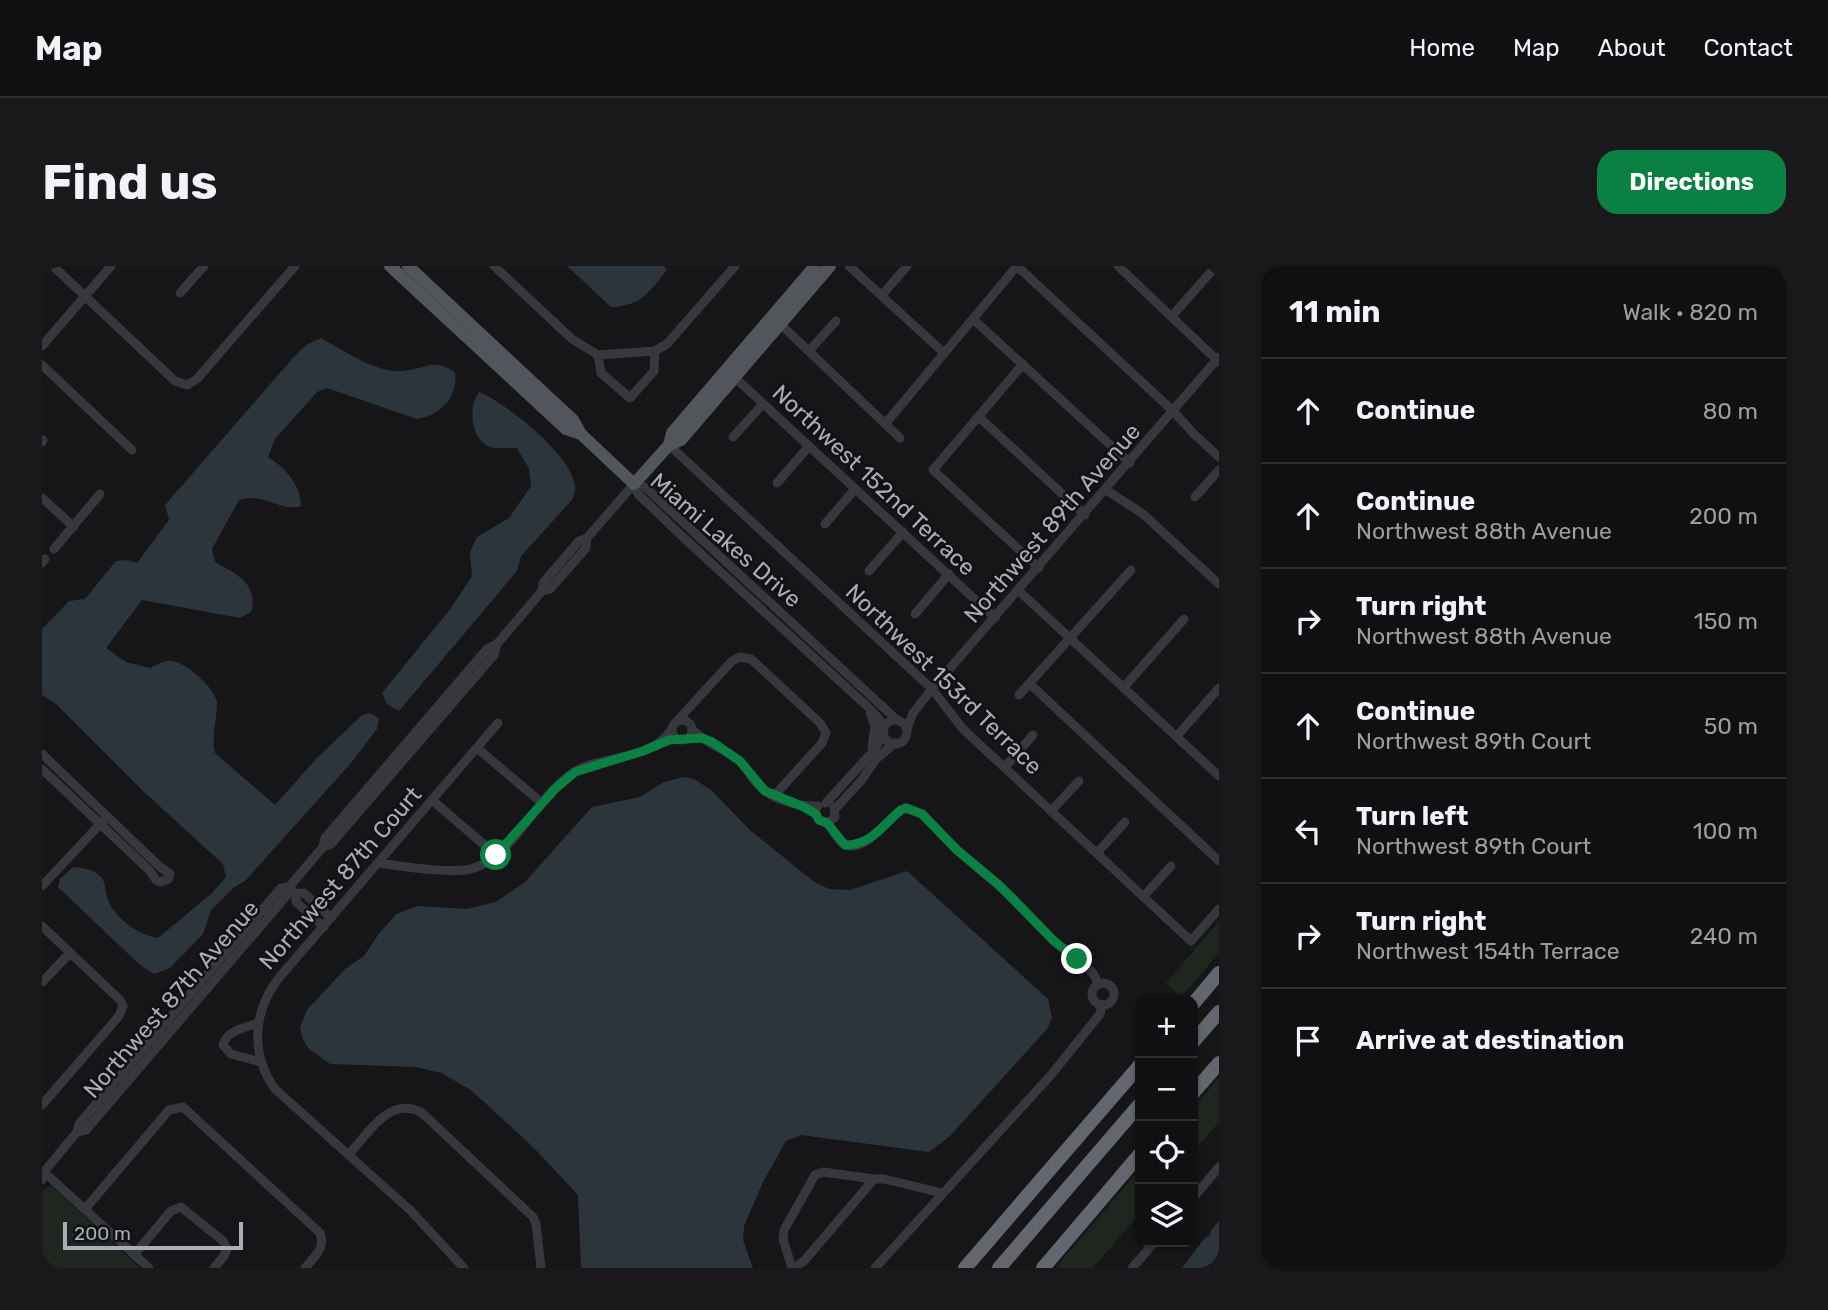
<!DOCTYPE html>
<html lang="en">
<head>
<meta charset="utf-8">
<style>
	body { margin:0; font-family:Rubik,sans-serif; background:#19191b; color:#f1f3f6 }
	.controls { position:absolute; right:21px; bottom:21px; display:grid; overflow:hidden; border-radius:14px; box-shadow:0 2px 5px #0004 }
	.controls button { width:63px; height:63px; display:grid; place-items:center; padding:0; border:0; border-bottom:2px solid #303032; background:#101012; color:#f1f3f6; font:35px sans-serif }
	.scale { position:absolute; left:21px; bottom:18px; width:180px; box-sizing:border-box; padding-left:7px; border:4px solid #a8adb8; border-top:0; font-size:19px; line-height:24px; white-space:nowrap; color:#a8adb8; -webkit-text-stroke:5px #111113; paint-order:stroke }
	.stop { position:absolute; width:21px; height:21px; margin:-16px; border:5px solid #0b8043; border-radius:50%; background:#fff }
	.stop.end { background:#0b8043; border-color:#fff; box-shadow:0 2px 7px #0008 }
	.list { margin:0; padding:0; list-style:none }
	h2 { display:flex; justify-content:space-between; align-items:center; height:91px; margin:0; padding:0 28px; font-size:30px }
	h2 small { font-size:23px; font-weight:400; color:#9c9d9f }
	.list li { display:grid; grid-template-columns:46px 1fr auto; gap:21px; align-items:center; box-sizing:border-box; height:105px; padding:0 28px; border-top:2px solid #303032 }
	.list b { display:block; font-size:26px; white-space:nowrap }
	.list p { margin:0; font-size:23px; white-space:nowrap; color:#9c9d9f }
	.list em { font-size:23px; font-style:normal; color:#9c9d9f }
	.icon { flex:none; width:38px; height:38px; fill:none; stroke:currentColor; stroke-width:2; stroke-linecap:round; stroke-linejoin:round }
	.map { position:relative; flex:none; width:1177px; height:1002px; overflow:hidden; border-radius:21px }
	header { display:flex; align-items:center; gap:42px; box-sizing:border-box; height:98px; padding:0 35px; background:#101012; border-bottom:2px solid #303032 }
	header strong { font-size:33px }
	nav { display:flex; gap:38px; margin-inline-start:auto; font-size:24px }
	.intro { display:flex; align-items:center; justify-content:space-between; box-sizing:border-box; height:168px; padding:0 42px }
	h1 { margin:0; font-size:49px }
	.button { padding:18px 32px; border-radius:21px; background:#0b8043; color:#fff; font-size:24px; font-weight:700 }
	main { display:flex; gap:42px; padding:0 42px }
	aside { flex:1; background:#101012; border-radius:21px; box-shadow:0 2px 5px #0004 }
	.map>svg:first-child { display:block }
	.green { fill:#1e261f }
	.water { fill:#2c353c }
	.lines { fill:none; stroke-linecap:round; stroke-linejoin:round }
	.minor { stroke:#37383d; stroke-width:9 }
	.major { stroke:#53555c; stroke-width:12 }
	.highway { stroke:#63666e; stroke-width:14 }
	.route { stroke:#0b8043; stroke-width:9 }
	.labels { text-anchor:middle; stroke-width:5; stroke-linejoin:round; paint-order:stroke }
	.street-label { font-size:23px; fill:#a8adb8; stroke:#111113 }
</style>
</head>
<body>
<header>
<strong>Map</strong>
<nav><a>Home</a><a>Map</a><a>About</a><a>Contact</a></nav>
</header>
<div class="intro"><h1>Find us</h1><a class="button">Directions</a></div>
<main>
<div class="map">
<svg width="1177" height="1002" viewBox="0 0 1177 1002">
	<rect width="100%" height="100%" fill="#161618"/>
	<!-- green -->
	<g class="green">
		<polygon points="1177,655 1177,687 1139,731 1124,717"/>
		<polygon points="1177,812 1177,856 1151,886 1151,842"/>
		<polygon points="1098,903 1098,947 1051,1002 1013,1002"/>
		<polygon points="5,921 11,921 98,1002 0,1002 0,926"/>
	</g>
	<!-- water -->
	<g class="water">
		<path d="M525,0H622L625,4C607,26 599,40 569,41Z"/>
		<path d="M279,72C303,85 333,107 361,105C383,103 393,91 413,107C416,131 399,149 375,153L285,122L275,126L233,173L226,191C243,201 259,220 259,240C240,247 223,226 197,234L170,283L173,296C194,308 217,317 209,346L198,352L100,334L64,382L84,396L108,402C115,399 122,394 129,395C143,395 174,423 175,437C175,454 169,470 173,487L233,539L275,492L320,449L328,447L337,452L335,463L309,497L203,615L191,622L169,644L161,668L128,702L112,708L98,699L16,621L18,613L31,601C41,602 50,603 58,610C64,616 63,623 65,631C71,651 96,669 116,672L171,626L184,611L181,598L102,526L14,438L0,429V363L27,335L43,333L74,295L85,294L95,297L127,254L123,239L251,92L264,79Z"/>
		<path d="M437,126C463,136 535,193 533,223C533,227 531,230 530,234L479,290L475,305L357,445L345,438L340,427L409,342L430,310L428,286L435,271L467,252L489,220L487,203L475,182C468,181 460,183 452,182C429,178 425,142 437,126Z"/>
		<polygon points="642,511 652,513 669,524 709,565 771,615 787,623 808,624 865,605 1006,733 1010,752 1005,763 908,870 887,886 759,869 744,875 721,916 702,960 701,974 711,1002 539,1002 536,929 492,882 429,824 399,807 374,801 288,798 266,782 260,771 258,761 265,744 303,703 322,690 336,669 354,648 376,640 425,643 454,636 483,616 550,541 598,531 622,516"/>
		<polygon points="1177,955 1177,1002 1140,1002 1162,973 1168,969 1169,964"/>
	</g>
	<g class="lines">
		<!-- minor -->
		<g class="minor">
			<polyline points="11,0 133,115 145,119 155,113 253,0"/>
			<polyline points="452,0 530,73 556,89"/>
			<polyline points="807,0 902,87"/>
			<polyline points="975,0 1131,145 1152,168 1177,191"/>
			<polyline points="1076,0 1177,96"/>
			<polyline points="138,27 162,0"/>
			<polyline points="840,29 865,0"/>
			<polyline points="1130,50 1174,0"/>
			<polyline points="931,53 1088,197"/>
			<polyline points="734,54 858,172"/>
			<polyline points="0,80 69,0"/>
			<polyline points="767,85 794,55"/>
			<polyline points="556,89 613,85 625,78 693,0"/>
			<polyline points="556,89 559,107 588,132 612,105 613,85"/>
			<polyline points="981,98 891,204 997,302"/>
			<polyline points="0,99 90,184"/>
			<polyline points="688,107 953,352"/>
			<polyline points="937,151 1043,249"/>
			<polyline points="844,157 975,0"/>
			<polyline points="691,171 721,138"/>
			<polyline points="0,176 1,174"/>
			<polyline points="627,179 890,423 921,463 1149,675 1177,643"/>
			<polyline points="735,217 767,180"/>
			<polyline points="592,218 603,221 855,454"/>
			<polyline points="592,218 596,228 643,273 828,443 837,453 841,463"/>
			<polyline points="1064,224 1101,248 1177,318"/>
			<polyline points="1153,231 1177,204"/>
			<polyline points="0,232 32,261"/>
			<polyline points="783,258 813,223"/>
			<polyline points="12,283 58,228"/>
			<polyline points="0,297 3,293"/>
			<polyline points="827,305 861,266"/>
			<polyline points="500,325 508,323 544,282 545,272"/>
			<polyline points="977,325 1177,510"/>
			<polyline points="873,348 907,308"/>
			<polyline points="988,418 1177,595"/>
			<polyline points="1082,421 1142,353"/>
			<polyline points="977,429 1089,304"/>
			<polyline points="828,447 833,460 830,481"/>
			<circle cx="640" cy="464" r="10"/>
			<circle cx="853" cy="466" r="12"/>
			<polyline points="634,456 690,395 698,391 709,393 778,457 784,467 780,477 732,530"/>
			<path d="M650,463C660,475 682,483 695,493C704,500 708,511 716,519C730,534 756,541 776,540"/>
			<polyline points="865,463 871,447 890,423 1177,91"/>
			<polyline points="1135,470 1177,422"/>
			<polyline points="435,482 500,537"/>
			<polyline points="0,488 117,600 128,608 126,613 119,616 114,614 108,605 0,503"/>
			<polyline points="963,501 991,469"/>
			<polyline points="390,534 454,589"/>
			<polyline points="784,537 833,483 842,468"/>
			<polyline points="764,542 774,548 777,554 786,557 793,551 792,541"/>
			<polyline points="793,543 819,515 834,493 853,477"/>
			<polyline points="1009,545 1037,515"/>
			<path d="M785,557C790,562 796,576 803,579C823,586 846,554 859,544L864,542L880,548L915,584L971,632L1012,675L1050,706L1057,718"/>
			<polyline points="281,581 289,578 452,389 455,378"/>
			<polyline points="1055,587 1083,556"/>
			<path d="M336,597C359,600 412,609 432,602C474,588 495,529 532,506C562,488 608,496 629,464"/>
			<polyline points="0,620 61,555"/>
			<polyline points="247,621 254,628 254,636 282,661"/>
			<polyline points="254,628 262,627 289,652"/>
			<polyline points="1102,630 1129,600"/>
			<polyline points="0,660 78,734 81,740 77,750 0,839"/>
			<polyline points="0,716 28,687"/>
			<circle cx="1061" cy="728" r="11"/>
			<path d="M216,757C204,761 184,765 181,779L189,788L219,796"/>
			<polyline points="35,866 37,858 239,622 247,621"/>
			<path d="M307,888C326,868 347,830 379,846L491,951L494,958L499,1002"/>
			<polyline points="2,906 107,1002"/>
			<polyline points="0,914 2,906 35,866 44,864 246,628 247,621 281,581 283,572 445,383 455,378 500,325 501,317 537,275 545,272 592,218"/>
			<polyline points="1151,932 1177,901"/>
			<path d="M43,943L127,844L141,841L278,967C284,982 272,991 263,1002"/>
			<polyline points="92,989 129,945 139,941 181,975 185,983 182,990 172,1002"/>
			<path d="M422,1002L368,944L233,823C208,788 211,746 236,713L456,457"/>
			<polyline points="750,1002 741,973 742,964 773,909 781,906 832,913"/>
			<polyline points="752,1002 762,995 832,913 842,913 900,927"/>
			<polyline points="833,1002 1009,809 1058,748 1060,739"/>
			<polyline points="1090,1002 1113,976"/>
		</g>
		<!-- major -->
		<g class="major">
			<polyline points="348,0 524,163 539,168"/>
			<polyline points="366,0 531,154 539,168 592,218 627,179 639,174 788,0"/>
			<polyline points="627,179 630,167 773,0"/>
		</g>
		<!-- highway -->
		<g class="highway">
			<polyline points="1151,738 1177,707"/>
			<polyline points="1151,776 1177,746"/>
			<polyline points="1151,827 1177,797"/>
			<polyline points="923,1002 1098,799"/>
			<polyline points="957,1002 1098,838"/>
			<polyline points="1001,1002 1098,888"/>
		</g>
	</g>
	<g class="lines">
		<!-- route -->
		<path class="route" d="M454,589L513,523L533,506L601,485L627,474L660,472L670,476L698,495L723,525L762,541L774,548L777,554L785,557L803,579C830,579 840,559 859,544L864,542L880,548L915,584L957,619L1012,675L1035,693"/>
	</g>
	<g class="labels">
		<!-- street labels -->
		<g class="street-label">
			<text transform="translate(832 214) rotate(43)" y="8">Northwest 152nd Terrace</text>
			<text transform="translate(1010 257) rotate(-49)" y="8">Northwest 89th Avenue</text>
			<text transform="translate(684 274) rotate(41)" y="8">Miami Lakes Drive</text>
			<text transform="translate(902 413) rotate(44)" y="8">Northwest 153rd Terrace</text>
			<text transform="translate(298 612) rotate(-49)" y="8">Northwest 87th Court</text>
			<text transform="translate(129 733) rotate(-49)" y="8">Northwest 87th Avenue</text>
		</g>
	</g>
</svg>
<div class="controls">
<button>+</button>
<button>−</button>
<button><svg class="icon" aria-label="locate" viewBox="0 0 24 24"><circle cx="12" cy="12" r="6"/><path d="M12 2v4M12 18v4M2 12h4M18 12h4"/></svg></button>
<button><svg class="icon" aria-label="layers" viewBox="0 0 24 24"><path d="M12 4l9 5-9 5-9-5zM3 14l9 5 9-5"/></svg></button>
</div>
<div class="scale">200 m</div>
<div class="stop" style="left:454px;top:589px"></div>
<div class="stop end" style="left:1035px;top:693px"></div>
</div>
<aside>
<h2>11 min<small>Walk · 820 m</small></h2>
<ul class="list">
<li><svg class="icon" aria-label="ahead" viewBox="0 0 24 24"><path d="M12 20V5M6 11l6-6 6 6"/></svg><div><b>Continue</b></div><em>80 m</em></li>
<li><svg class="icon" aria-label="ahead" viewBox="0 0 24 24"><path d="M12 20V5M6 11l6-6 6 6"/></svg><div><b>Continue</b><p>Northwest 88th Avenue</p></div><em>200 m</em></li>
<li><svg class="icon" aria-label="right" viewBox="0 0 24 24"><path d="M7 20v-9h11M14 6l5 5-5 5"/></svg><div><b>Turn right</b><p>Northwest 88th Avenue</p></div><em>150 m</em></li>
<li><svg class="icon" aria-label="ahead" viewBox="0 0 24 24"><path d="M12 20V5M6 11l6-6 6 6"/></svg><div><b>Continue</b><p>Northwest 89th Court</p></div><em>50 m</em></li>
<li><svg class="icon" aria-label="left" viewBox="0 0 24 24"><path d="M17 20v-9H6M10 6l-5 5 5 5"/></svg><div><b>Turn left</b><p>Northwest 89th Court</p></div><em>100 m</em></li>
<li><svg class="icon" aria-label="right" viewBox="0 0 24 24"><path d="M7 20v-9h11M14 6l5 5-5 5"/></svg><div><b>Turn right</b><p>Northwest 154th Terrace</p></div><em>240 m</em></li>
<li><svg class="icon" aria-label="arrive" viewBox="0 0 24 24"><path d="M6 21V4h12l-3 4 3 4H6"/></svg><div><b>Arrive at destination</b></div></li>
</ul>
</aside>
</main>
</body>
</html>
